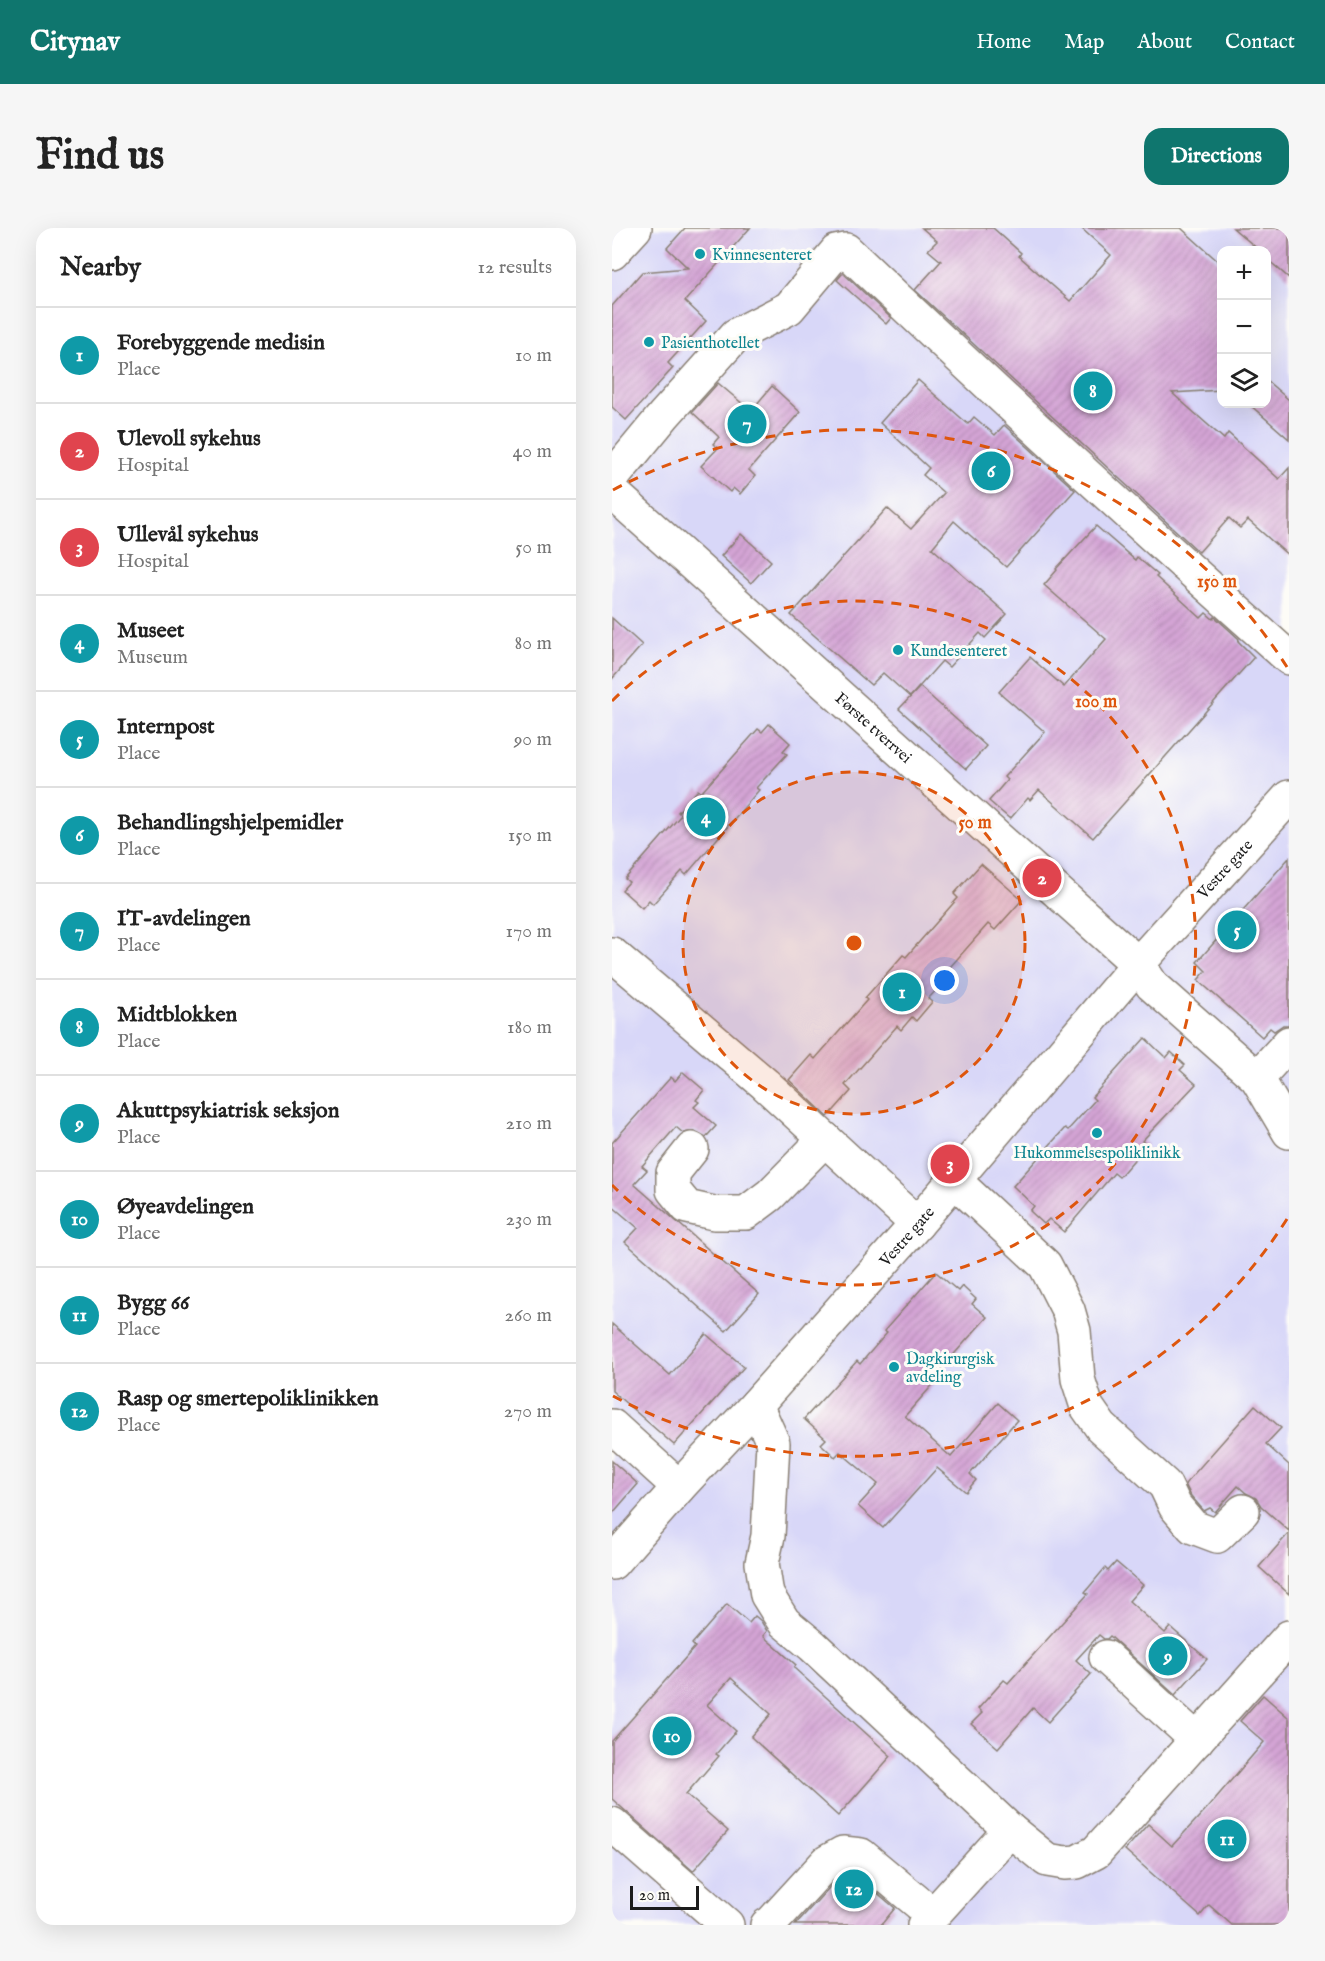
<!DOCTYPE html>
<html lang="en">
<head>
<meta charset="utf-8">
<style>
	body { margin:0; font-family:"IM FELL English",serif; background:#f6f6f6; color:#222 }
	.controls { position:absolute; right:18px; top:18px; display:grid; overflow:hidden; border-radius:12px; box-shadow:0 6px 24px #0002 }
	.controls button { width:54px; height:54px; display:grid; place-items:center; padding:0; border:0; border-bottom:2px solid #e0e0e0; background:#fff; color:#222; font:30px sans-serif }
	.scale { position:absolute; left:18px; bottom:15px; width:69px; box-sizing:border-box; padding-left:6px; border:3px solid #1c1c1c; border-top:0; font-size:16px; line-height:21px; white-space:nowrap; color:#1c1c1c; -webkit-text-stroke:4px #fdfcf7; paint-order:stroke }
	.you { position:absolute; left:333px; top:753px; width:21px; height:21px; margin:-15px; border:4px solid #fff; border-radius:50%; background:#1a73e8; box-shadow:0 0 0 9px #1a73e833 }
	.badge { display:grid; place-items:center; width:39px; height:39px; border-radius:50%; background:#0f766e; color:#fff; font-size:20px; font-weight:700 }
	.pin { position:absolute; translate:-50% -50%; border:3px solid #fff; box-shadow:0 2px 6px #0006 }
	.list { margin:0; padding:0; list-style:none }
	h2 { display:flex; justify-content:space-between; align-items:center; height:78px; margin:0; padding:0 24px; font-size:26px }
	h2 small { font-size:20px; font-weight:400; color:#767676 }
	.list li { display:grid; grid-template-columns:39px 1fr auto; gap:18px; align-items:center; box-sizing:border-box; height:96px; padding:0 24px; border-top:2px solid #e0e0e0 }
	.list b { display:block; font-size:22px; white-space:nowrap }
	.list p { margin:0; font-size:20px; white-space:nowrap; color:#767676 }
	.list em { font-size:20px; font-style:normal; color:#767676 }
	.icon { flex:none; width:33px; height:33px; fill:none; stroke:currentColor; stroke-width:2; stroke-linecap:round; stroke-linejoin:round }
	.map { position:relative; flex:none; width:677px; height:1697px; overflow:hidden; border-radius:18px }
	header { display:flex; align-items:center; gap:36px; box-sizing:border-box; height:84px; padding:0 30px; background:#0f766e; color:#fff }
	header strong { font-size:28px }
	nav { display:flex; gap:33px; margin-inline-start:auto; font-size:21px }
	.intro { display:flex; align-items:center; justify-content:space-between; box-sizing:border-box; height:144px; padding:0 36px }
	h1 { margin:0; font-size:42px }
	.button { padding:15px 27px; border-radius:18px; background:#0f766e; color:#fff; font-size:21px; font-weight:700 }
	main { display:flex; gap:36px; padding:0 36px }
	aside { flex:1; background:#fff; border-radius:18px; box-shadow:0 6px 24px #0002 }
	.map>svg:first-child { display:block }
	.built { fill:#d8d7f8; fill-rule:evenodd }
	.building { fill:url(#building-hatch) }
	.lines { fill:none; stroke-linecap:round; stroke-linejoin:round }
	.minor-casing { stroke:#887e72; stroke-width:36 }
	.minor { stroke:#fff; stroke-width:33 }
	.ring { fill:none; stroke:#de560d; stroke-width:3; stroke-dasharray:10 8 }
	.culture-dot { fill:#0f9aa8; stroke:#fdfcf7; stroke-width:2 }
	.labels { text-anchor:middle; stroke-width:6; stroke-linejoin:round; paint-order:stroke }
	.culture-label { font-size:16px; fill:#0d838f; stroke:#fdfcf7; text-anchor:start }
	.street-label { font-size:16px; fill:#1c1c1c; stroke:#fdfcf7 }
	.centre { fill:#de560d; stroke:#fdfcf7; stroke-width:3 }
	.ring-label { font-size:18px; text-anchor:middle; font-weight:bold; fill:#de560d; stroke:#fdfcf7; stroke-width:6; stroke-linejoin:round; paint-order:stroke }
</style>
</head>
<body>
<header>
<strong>Citynav</strong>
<nav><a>Home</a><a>Map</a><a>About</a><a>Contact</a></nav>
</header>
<div class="intro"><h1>Find us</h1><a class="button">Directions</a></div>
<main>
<aside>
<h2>Nearby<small>12 results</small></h2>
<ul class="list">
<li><span class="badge" style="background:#0f9aa8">1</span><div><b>Forebyggende medisin</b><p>Place</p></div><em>10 m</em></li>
<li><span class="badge" style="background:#e0444e">2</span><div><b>Ulevoll sykehus</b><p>Hospital</p></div><em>40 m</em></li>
<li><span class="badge" style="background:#e0444e">3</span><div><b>Ullevål sykehus</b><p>Hospital</p></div><em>50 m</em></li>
<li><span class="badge" style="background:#0f9aa8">4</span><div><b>Museet</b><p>Museum</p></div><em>80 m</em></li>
<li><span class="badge" style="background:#0f9aa8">5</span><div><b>Internpost</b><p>Place</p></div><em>90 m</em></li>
<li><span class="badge" style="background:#0f9aa8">6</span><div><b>Behandlingshjelpemidler</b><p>Place</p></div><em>150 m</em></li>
<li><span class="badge" style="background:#0f9aa8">7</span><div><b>IT-avdelingen</b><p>Place</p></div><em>170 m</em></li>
<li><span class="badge" style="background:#0f9aa8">8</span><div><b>Midtblokken</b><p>Place</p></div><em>180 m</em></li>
<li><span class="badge" style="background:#0f9aa8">9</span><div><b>Akuttpsykiatrisk seksjon</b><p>Place</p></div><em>210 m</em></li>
<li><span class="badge" style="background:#0f9aa8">10</span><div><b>Øyeavdelingen</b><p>Place</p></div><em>230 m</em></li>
<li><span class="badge" style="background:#0f9aa8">11</span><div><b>Bygg 66</b><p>Place</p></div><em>260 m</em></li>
<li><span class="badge" style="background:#0f9aa8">12</span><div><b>Rasp og smertepoliklinikken</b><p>Place</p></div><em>270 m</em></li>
</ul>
</aside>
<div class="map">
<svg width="677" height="1697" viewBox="0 0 677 1697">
	<defs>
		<pattern id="building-hatch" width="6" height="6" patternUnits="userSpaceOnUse" patternTransform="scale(1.5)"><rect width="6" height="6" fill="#d4a4d5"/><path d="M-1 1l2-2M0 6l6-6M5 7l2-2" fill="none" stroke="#b58db6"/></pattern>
	</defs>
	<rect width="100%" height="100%" fill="#fdfcf7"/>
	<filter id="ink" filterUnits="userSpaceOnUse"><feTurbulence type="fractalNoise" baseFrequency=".0167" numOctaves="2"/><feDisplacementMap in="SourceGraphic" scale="12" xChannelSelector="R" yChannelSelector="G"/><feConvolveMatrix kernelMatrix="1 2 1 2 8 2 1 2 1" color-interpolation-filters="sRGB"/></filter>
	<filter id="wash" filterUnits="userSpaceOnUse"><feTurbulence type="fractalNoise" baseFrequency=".008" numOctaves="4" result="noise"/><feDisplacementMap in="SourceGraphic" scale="24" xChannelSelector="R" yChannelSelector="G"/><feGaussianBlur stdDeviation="1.35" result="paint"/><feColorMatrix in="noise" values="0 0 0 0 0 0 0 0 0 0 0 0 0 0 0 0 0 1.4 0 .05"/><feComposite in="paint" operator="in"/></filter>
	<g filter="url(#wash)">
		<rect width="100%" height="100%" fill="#f5e1c9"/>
		<!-- built -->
		<path class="built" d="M0,0H677V1697H0ZM610,22H654V176H610Z"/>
		<g id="blocks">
			<!-- building -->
			<g class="building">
				<polygon points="73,0 138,0 73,73 94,93 56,135 61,140 14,192 0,179 0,78 30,44 76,40 55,20"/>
				<polygon points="310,0 381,0 409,25 407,28 458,73 499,27 469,0 569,0 609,36 609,162 560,165 612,211 616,205 667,251 677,240 677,328 636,292 628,300 617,290 587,324 303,62 329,33 316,22 325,13"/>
				<polygon points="621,0 677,0 677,50 654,30 654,22 647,22"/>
				<polygon points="231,45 279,90 274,96 225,52"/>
				<polygon points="306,152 356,196 362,189 383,207 392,197 463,262 394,339 342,293 320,320 395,386 373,410 368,405 337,439 330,433 298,469 271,445 259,457 179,387 275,280 299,301 332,265 311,247 317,240 268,195"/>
				<polygon points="654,152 677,172 677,211 637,176 654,176"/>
				<polygon points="106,155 139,183 160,158 188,184 137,242 143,248 128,266 121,260 118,264 89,238 106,220 101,216 107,209 80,184"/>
				<polygon points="484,298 523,332 525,329 546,347 544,349 589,390 594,385 601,391 603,389 627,411 626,413 642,429 481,610 427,562 418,572 416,570 398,591 377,573 395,552 392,549 433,504 387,464 418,429 452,459 494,411 432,357 445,342 444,341"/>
				<polygon points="129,306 159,333 139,355 109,328"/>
				<polygon points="0,390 30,417 0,451"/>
				<polygon points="308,459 374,518 354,541 287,481"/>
				<polygon points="157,496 178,515 171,523 175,526 144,560 147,562 74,647 70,643 41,676 37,672 30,680 10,662 17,654 13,651 69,587 66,584 86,562 89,565 146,501 150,504"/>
				<polygon points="677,630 677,797 671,797 662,803 658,800 650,809 586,752 594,743 585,734"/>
				<polygon points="369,636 410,672 383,702 376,696 324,755 327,759 316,771 320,774 304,793 300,789 289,802 285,798 233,857 239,863 216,889 177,852 199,827 203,831 255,772 253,770 291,727 294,729 346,670 342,666"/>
				<polygon points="533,810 554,830 559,824 573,837 568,842 584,856 530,913 535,917 507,949 502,945 452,1004 437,991 432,996 418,983 422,978 401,958 453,900 456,902 483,872 480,869"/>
				<polygon points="71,844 92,862 84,872 87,874 82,879 104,898 94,909 83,903 71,905 64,899 30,938 35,942 22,956 147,1066 114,1103 13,1014 26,1000 0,978 0,915 59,849 63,853"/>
				<polygon points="324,1044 346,1063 350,1058 364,1071 360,1076 375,1089 328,1142 330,1144 325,1149 326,1151 293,1188 339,1229 386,1175 405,1192 358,1246 364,1252 354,1264 325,1240 271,1300 246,1278 266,1256 228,1224 223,1229 209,1216 214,1211 192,1191 245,1133 248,1136 275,1105 272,1103"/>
				<polygon points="0,1096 58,1147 94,1106 132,1139 62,1217 0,1163"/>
				<polygon points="643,1177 669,1200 654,1216 677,1237 677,1303 649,1278 644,1270 634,1265 626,1258 603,1284 598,1280 592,1283 579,1268 573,1256"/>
				<polygon points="0,1233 26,1256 0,1286"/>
				<polygon points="677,1305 677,1366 647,1339"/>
				<polygon points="504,1334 531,1357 517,1373 553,1405 558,1399 595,1431 563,1467 498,1408 495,1411 492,1411 487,1407 464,1432 479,1446 436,1494 421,1480 386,1520 359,1496 370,1485 366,1481 392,1452 396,1455 476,1366 473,1364 493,1340 496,1343"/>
				<polygon points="115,1376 137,1395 143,1388 149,1393 155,1403 151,1408 184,1437 182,1440 279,1528 226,1588 139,1509 159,1486 119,1450 95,1477 124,1503 104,1526 107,1528 74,1566 116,1603 81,1643 0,1571 0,1513 83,1419 80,1416"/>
				<polygon points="651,1467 677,1490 677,1697 620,1697 597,1677 588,1688 513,1622 536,1596 560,1618 597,1578 652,1514 628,1493"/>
				<polygon points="235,1644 241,1648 243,1646 283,1680 269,1697 183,1697 227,1649"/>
			</g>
		</g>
	</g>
	<g filter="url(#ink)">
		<use href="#blocks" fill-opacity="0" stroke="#887e72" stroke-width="1.5"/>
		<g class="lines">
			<!-- minor casing -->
			<g class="minor-casing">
				<g id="minor">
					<polyline points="0,25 23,0"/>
					<path d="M0,250L52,187L124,107L177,80L224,24L234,22C379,160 527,297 677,430"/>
					<path id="s1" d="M0,264L526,736L540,757L645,850L677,904"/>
					<polyline points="0,726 153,856 305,996"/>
					<polyline points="645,850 677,815"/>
					<polyline points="80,921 61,945 61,962 75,979 102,985 134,985 158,967 213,911"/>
					<polyline points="343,953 433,1037 456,1082 462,1103 466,1151 475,1179 489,1199 553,1257 563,1278 581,1299 605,1308 631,1283"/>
					<polyline points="144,1177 161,1215 156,1308 150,1335 155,1367 172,1394 201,1418 398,1602 435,1632 453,1635 465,1634 484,1624 677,1409"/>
					<polyline points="0,1198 67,1259"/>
					<path id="s2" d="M0,1335L67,1259L144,1177L305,996L526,736L677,569"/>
					<polyline points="494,1429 585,1512"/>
					<polyline points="0,1596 115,1697"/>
					<polyline points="155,1697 159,1695 215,1634 231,1625 249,1627 321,1687"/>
					<polyline points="312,1697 398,1602"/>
				</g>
			</g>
			<!-- minor -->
			<use href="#minor" class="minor"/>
		</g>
	</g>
	<!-- distance rings -->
	<circle cx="242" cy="715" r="171" fill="#de560d" fill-opacity=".12"/>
	<g class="ring">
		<circle cx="242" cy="715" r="171"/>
		<path d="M0 473A342 342 0 1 1 0 957"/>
		<path d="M675 991A513 513 0 0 1 1 1168M1 262A513 513 0 0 1 675 439"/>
	</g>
	<!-- markers -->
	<g class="culture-dot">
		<circle cx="88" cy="26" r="6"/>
		<circle cx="37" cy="114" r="6"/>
		<circle cx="286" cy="422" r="6"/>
		<circle cx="485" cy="905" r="6"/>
		<circle cx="282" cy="1139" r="6"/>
	</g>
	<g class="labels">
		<!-- culture labels -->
		<g class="culture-label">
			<text x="100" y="32">Kvinnesenteret</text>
			<text x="49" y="120">Pasienthotellet</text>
			<text x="298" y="428">Kundesenteret</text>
			<text x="485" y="930" text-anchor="middle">Hukommelsespoliklinikk</text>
			<text x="294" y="1136">Dagkirurgisk<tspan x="294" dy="18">avdeling</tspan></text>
		</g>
		<!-- street labels -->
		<g class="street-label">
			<text dy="6" stroke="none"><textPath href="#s1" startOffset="352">Første tverrvei</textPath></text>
			<text dy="6" stroke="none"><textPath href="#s2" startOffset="926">Vestre gate</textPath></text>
			<text dy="6" stroke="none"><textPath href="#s2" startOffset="440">Vestre gate</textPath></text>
		</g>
	</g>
	<circle cx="242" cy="715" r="9" class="centre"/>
	<g class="ring-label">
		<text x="605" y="359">150 m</text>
		<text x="484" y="479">100 m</text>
		<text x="363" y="600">50 m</text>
	</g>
</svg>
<div class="controls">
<button>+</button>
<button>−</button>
<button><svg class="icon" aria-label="layers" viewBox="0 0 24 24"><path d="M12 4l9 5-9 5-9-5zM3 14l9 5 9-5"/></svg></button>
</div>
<div class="scale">20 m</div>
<div class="you"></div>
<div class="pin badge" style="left:290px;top:764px;background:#0f9aa8">1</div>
<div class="pin badge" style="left:430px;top:650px;background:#e0444e">2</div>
<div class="pin badge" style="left:338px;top:936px;background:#e0444e">3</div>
<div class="pin badge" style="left:94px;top:589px;background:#0f9aa8">4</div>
<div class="pin badge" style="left:625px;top:702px;background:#0f9aa8">5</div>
<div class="pin badge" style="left:379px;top:243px;background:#0f9aa8">6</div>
<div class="pin badge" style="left:135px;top:196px;background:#0f9aa8">7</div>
<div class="pin badge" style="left:481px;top:163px;background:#0f9aa8">8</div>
<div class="pin badge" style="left:556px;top:1428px;background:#0f9aa8">9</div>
<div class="pin badge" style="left:60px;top:1508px;background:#0f9aa8">10</div>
<div class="pin badge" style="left:615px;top:1611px;background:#0f9aa8">11</div>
<div class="pin badge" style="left:242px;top:1661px;background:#0f9aa8">12</div>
</div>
</main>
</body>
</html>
